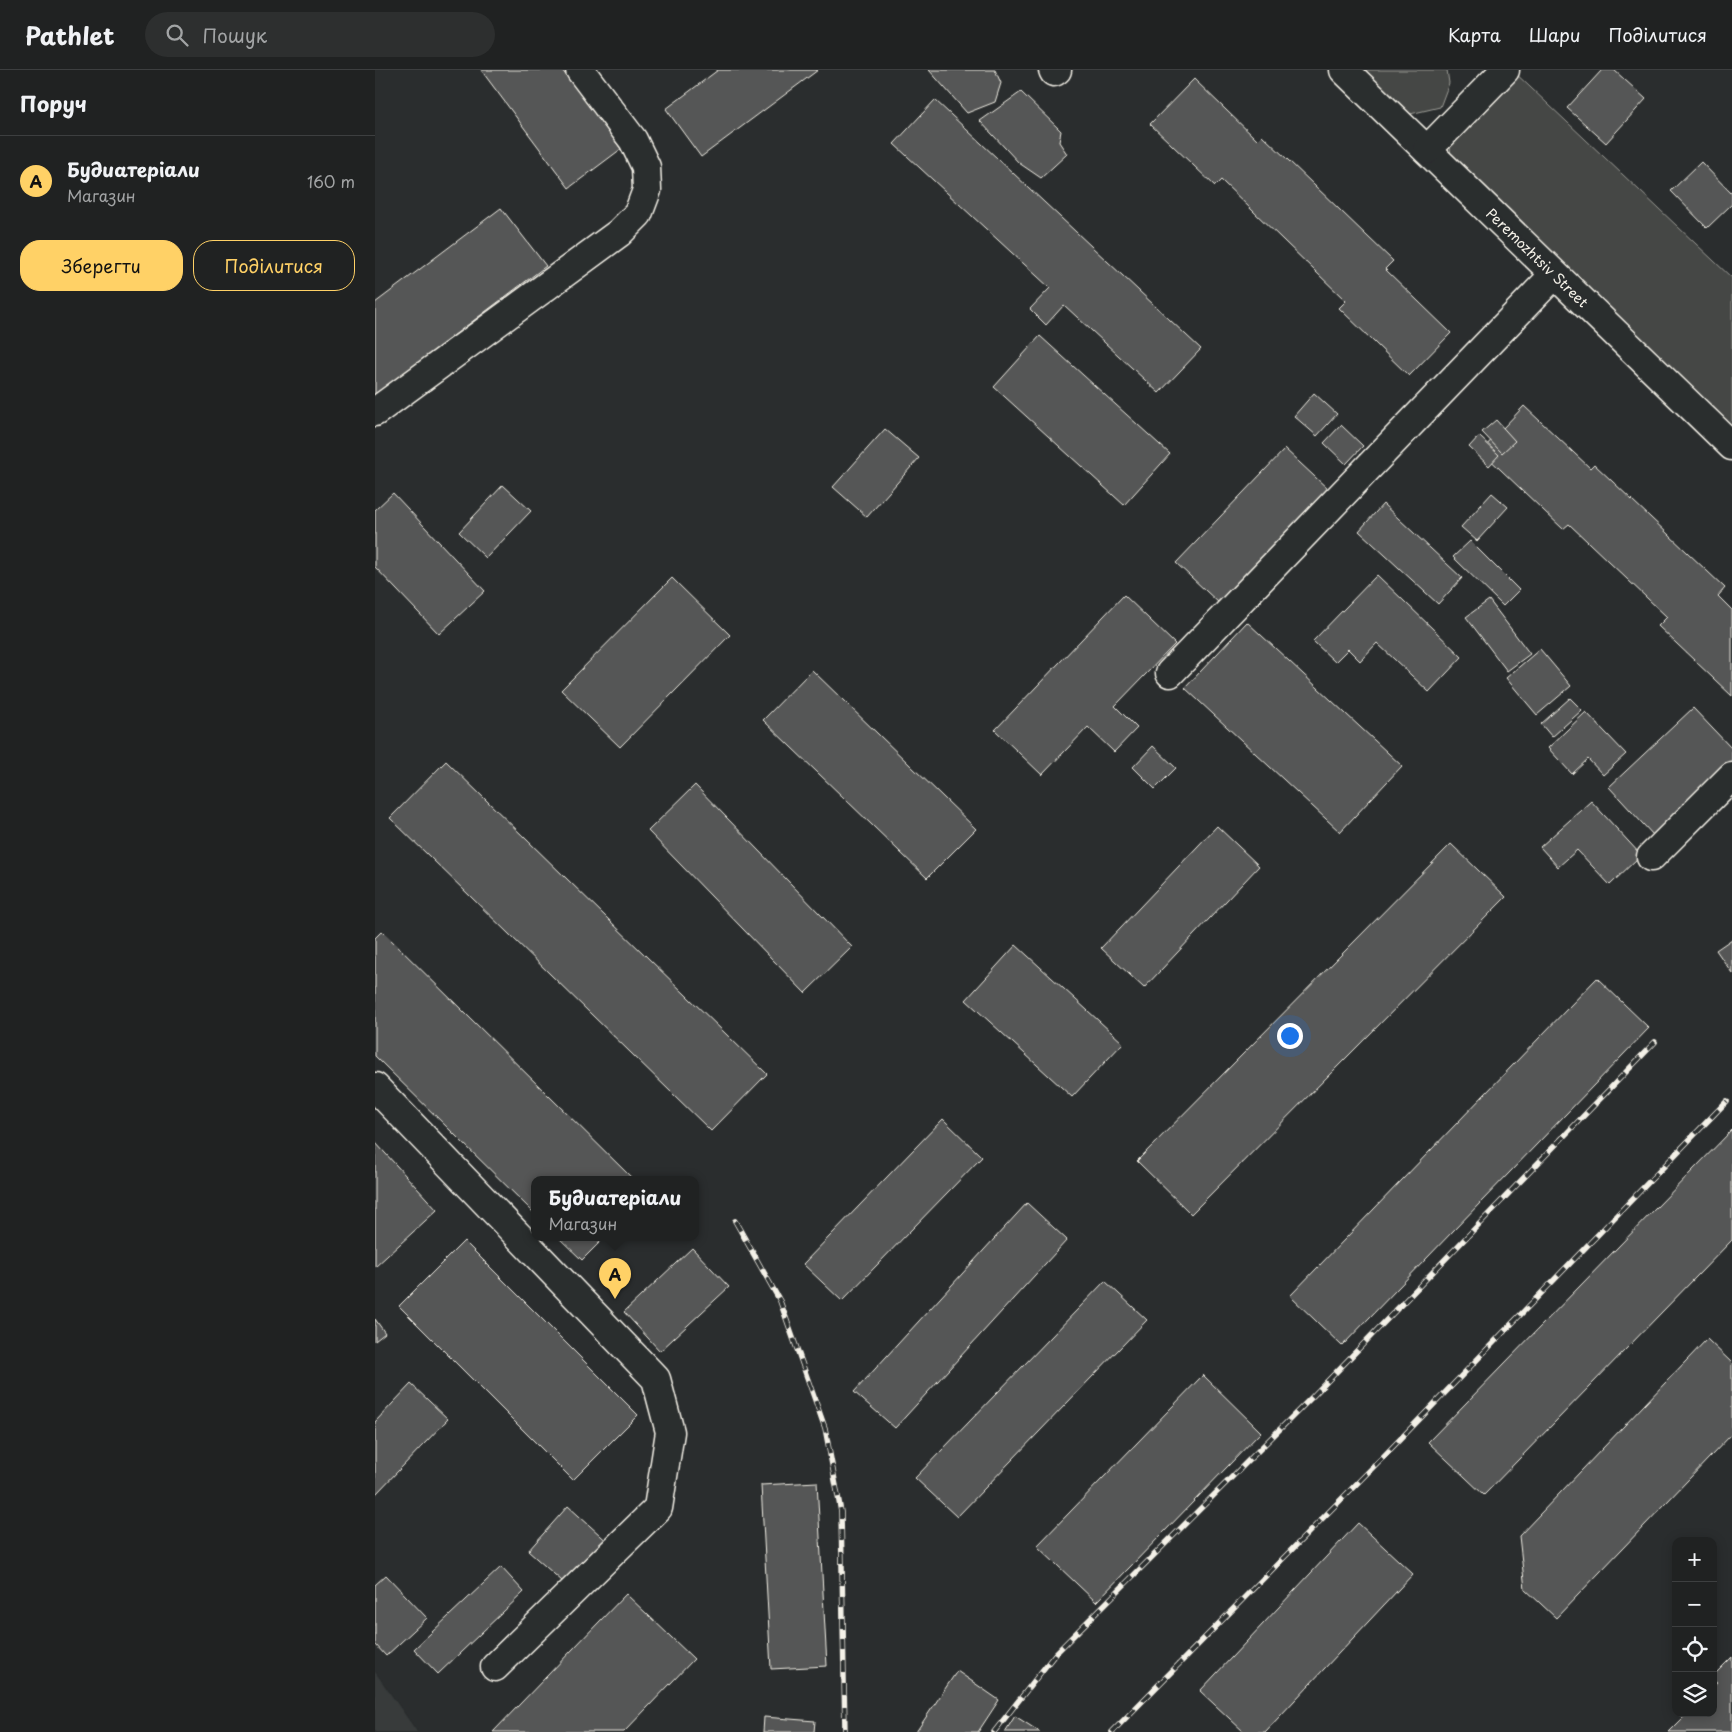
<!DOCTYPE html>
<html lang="uk">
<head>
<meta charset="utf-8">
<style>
	body { margin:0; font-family:"Playpen Sans",sans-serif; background:#2d2f2f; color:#f1f3f6 }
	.controls { position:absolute; right:15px; bottom:15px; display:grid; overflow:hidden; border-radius:10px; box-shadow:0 2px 12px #0003 }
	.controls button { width:45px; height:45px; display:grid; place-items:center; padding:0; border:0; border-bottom:1px solid #3d3f40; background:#202222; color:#f1f3f6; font:25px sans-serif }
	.you { position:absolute; left:914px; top:965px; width:18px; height:18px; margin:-12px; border:4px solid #fff; border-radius:50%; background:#1a73e8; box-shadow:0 0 0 8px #1a73e833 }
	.badge { display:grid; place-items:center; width:32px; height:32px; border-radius:50%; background:#ffd166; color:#111; font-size:16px; font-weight:700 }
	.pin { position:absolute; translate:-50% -41px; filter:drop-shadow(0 1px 2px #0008) }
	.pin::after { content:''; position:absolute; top:26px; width:18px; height:15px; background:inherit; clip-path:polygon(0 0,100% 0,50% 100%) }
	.popup { position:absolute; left:156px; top:1106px; width:168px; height:65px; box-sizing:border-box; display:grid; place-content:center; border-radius:10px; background:#202222; filter:drop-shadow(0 1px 4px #0005); font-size:16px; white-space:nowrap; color:#a2a4a5 }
	.popup b { font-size:19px; color:#f1f3f6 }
	.popup::after { content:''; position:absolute; left:50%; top:100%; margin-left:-10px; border:10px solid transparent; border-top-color:#202222 }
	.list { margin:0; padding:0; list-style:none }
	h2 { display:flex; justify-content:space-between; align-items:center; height:65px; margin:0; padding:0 20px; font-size:21px }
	h2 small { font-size:16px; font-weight:400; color:#a2a4a5 }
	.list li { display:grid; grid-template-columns:32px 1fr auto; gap:15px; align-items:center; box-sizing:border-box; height:90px; padding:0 20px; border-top:1px solid #3d3f40 }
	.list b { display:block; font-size:19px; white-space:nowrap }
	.list p { margin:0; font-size:16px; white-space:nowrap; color:#a2a4a5 }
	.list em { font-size:16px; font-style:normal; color:#a2a4a5 }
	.actions { display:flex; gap:10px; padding:15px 20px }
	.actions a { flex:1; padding:11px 0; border:1px solid #ffd166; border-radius:20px; text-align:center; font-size:18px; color:#ffd166 }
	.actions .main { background:#ffd166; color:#111 }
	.icon { flex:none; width:28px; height:28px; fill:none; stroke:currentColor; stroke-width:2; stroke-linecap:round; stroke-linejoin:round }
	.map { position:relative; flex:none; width:1357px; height:1662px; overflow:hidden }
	header { display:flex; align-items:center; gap:30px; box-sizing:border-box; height:70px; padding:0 25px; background:#202222; border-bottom:1px solid #3d3f40 }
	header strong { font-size:24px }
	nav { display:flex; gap:28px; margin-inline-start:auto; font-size:18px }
	.search { width:350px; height:45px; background:#2d2f2f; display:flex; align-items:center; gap:12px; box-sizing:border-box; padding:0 18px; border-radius:28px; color:#a2a4a5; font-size:19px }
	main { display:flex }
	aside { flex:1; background:#202222 }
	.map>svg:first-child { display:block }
	.built { fill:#373a3a }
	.green { fill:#444645; stroke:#9c9c96 }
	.building { fill:#555756; stroke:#f4f1e8 }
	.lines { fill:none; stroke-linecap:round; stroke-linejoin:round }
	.minor-casing { stroke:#f4f1e8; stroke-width:31 }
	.minor { stroke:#2a2d2e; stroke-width:28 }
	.rail-casing { stroke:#f4f1e8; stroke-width:5.5 }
	.rail { stroke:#2a2d2e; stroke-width:4; stroke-dasharray:11; stroke-linecap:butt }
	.labels { text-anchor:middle; stroke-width:5; stroke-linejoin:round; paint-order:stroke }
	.street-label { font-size:14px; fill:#f4f1e8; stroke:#2a2d2e }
</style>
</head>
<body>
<header>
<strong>Pathlet</strong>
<div class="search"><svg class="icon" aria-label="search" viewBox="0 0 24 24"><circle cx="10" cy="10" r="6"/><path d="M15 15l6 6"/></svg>Пошук</div>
<nav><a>Карта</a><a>Шари</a><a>Поділитися</a></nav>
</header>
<main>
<aside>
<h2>Поруч<small></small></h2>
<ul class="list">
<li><span class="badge">A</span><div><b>Будиатеріали</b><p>Магазин</p></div><em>160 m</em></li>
</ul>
<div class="actions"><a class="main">Зберегти</a><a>Поділитися</a></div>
</aside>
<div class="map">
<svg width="1357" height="1662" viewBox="0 0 1357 1662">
	<rect width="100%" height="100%" fill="#2a2d2e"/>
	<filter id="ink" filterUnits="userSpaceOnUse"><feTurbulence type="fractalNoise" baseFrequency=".02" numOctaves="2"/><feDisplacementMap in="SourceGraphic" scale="10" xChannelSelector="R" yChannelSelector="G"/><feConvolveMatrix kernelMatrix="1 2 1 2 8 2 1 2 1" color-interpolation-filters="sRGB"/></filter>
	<g filter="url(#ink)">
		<!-- built -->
		<polygon class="built" points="0,1602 42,1662 0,1662"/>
		<!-- green -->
		<g class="green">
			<polygon points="969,0 1072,0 1074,13 1065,37 1018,48"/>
			<polygon points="1137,0 1357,208 1357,376 1077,105 1074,58"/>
		</g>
		<!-- building -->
		<g class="building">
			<polygon points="106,0 187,0 246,79 194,118"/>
			<polygon points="343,0 443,0 326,87 291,39"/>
			<polygon points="554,0 620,0 626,13 620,32 592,43"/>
			<polygon points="1227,0 1239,0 1271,29 1231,73 1192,38"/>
			<polygon points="819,9 882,70 887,65 1018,191 1010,199 1076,263 1034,306 964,238 971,231 846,110 840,116 775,54"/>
			<polygon points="646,22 686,61 684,72 692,84 666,108 644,93 605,51"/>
			<polygon points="560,30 826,279 784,323 689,235 671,255 655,239 675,218 519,74"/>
			<polygon points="1326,92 1357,124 1357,134 1332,158 1296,121"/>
			<polygon points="126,138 171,196 0,325 0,233"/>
			<polygon points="665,266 795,384 749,435 619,317"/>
			<polygon points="939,323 962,344 942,366 919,346"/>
			<polygon points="1149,336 1215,398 1219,394 1350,518 1343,526 1357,540 1357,626 1283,556 1292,547 1194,454 1188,459 1106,381"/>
			<polygon points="1121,350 1140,371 1127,383 1107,362"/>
			<polygon points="966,355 988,376 971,394 949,373"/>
			<polygon points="510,359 544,388 492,447 458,417"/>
			<polygon points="1104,366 1124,385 1114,396 1094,377"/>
			<polygon points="910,379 954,420 845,534 801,493"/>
			<polygon points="128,415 156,441 111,488 84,462"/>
			<polygon points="18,423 110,521 64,564 0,497 0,440"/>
			<polygon points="1117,423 1133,437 1102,471 1086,457"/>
			<polygon points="1008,434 1087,508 1063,534 984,461"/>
			<polygon points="1095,471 1144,520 1128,536 1078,487"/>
			<polygon points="1002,505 1087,587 1054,622 1002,573 985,591 973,579 960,592 938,571"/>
			<polygon points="297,508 355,565 245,677 186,620"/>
			<polygon points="749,525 800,574 740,636 762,658 739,682 713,657 667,705 620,660"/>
			<polygon points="1114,530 1155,584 1132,601 1091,547"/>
			<polygon points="872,552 1027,696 965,762 810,618"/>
			<polygon points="1165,579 1196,616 1162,645 1131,608"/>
			<polygon points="437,600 601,759 552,808 388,650"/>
			<polygon points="1195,628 1207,640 1177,667 1166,654"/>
			<polygon points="1318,638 1357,679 1357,693 1279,766 1234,717"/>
			<polygon points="1211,642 1251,684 1228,705 1213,689 1197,704 1173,678"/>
			<polygon points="778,676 801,698 780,719 758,697"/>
			<polygon points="71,691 392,1004 336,1061 15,748"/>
			<polygon points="320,715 477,877 430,923 273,761"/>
			<polygon points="1216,731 1266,785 1235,815 1202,780 1183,797 1165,777"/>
			<polygon points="842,756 884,796 769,918 726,878"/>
			<polygon points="1076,774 1131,827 816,1144 762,1091"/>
			<polygon points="7,861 259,1110 160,1110 160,1144 0,986 0,868"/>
			<polygon points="1357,869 1357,903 1341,880"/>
			<polygon points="641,875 748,973 697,1027 591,930"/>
			<polygon points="1222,908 1274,958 967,1276 915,1226"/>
			<polygon points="568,1049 607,1087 467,1231 428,1194"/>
			<polygon points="1357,1060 1357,1170 1109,1425 1053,1372"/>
			<polygon points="0,1072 62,1140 0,1197"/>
			<polygon points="652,1133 692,1170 520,1358 479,1322"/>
			<polygon points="184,1168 229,1168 207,1190"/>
			<polygon points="89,1171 263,1345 198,1410 24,1236"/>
			<polygon points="317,1178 354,1217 285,1281 249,1242"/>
			<polygon points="730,1211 772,1250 582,1447 540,1408"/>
			<polygon points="0,1249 10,1263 0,1271"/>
			<polygon points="1332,1269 1357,1293 1357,1364 1181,1548 1150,1519 1144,1466"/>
			<polygon points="828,1305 886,1362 721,1532 662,1476"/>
			<polygon points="36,1314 73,1349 0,1425 0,1352"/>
			<polygon points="442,1412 452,1596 396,1599 386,1415"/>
			<polygon points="193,1436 236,1475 196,1519 153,1481"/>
			<polygon points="983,1453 1038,1504 890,1662 869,1662 825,1621"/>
			<polygon points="126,1497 149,1522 63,1604 39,1579"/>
			<polygon points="11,1505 52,1548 11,1586 0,1574 0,1515"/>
			<polygon points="251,1524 319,1589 249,1662 118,1662"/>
			<polygon points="1357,1587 1357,1662 1294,1662 1313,1643 1338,1643 1338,1617 1342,1613 1338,1610 1338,1606"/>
			<polygon points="582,1601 624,1630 603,1662 541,1662"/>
			<polygon points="640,1646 665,1662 630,1662"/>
			<polygon points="389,1647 440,1651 439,1662 388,1662"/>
		</g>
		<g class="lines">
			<!-- minor casing -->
			<g class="minor-casing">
				<g id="minor">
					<polyline points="678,0 679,2 682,0"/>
					<polyline points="969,0 1357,376"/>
					<polyline points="1052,80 1130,0"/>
					<polyline points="0,342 244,163 263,144 272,120 271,97 258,70 205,0"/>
					<polyline points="795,603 1179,205"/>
					<polyline points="1276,787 1357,706"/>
					<polyline points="0,1017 281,1309 295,1362 283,1438 120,1597"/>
				</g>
			</g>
			<!-- minor -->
			<use href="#minor" class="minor"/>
			<!-- rail casing -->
			<g class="rail-casing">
				<g id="rail">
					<polyline points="360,1151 405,1231 450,1358 466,1442 470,1662"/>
					<polyline points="619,1662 681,1583 939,1325 1280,972"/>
					<polyline points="737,1662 1007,1388 1352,1031"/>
				</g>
			</g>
			<!-- rail -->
			<use href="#rail" class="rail"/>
		</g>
	</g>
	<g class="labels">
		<!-- street labels -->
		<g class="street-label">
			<text transform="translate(1162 188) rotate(44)" y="5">Peremozhtsiv Street</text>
		</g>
	</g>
</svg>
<div class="controls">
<button>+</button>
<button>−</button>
<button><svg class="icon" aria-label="locate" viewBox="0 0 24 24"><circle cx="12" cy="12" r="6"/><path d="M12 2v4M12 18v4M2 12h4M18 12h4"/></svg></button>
<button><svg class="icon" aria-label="layers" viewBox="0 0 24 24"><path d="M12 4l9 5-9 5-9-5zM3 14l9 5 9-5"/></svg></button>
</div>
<div class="you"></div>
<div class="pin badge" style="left:240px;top:1229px">A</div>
<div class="popup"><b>Будиатеріали</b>Магазин</div>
</div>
</main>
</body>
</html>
